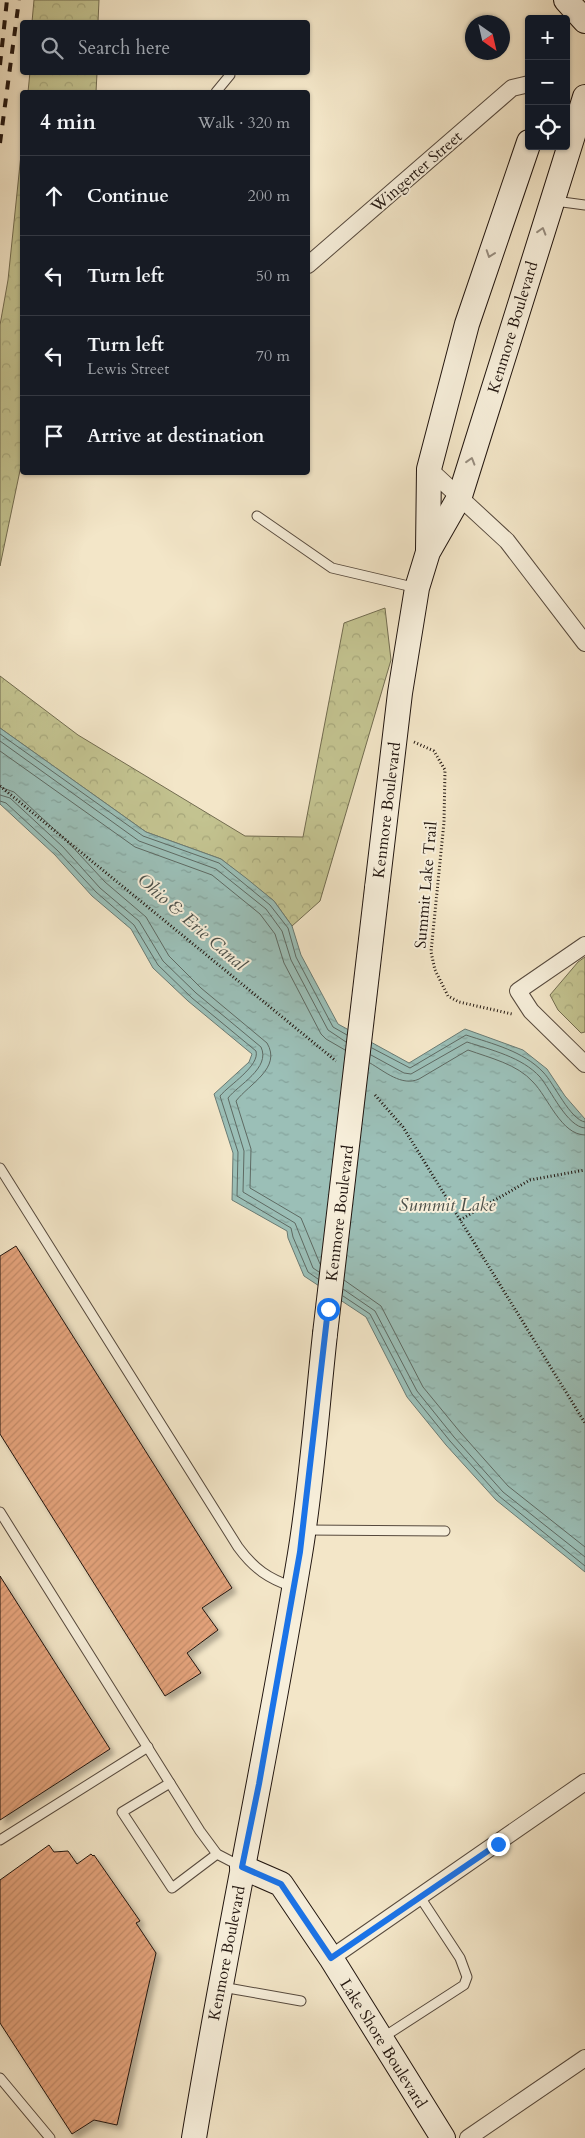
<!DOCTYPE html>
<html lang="en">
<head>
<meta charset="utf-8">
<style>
	body { margin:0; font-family:Cardo,serif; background:#242831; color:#f1f3f6 }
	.controls { position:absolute; right:15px; top:15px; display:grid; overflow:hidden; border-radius:5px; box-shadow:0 1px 4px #0004 }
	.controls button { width:45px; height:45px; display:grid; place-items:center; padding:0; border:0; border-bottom:1px solid #363941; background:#171b24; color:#f1f3f6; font:25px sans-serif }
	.compass { position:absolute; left:465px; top:15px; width:45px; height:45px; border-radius:50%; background:#171b24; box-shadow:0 1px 4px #0004; rotate:146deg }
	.stop { position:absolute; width:15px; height:15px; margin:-11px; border:4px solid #1a73e8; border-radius:50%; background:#fff }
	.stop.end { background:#1a73e8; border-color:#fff; box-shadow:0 1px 5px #0008 }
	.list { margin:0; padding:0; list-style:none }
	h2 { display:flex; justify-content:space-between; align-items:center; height:65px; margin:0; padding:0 20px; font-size:21px }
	h2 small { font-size:16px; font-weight:400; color:#9ea1a6 }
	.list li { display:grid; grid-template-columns:32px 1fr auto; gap:15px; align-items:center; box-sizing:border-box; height:80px; padding:0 20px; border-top:1px solid #363941 }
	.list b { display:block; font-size:19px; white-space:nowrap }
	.list p { margin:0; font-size:16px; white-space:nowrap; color:#9ea1a6 }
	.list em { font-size:16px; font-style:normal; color:#9ea1a6 }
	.icon { flex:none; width:28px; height:28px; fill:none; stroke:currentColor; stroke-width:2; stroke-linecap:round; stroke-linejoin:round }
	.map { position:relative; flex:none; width:585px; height:2138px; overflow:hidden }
	.search { position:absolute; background:#171b24; box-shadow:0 1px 4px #0004; left:20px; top:20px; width:290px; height:55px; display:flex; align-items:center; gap:12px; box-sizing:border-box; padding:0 18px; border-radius:5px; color:#9ea1a6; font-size:19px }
	.panel { position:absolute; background:#171b24; box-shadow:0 1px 4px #0004; left:20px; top:90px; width:290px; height:385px; border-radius:5px }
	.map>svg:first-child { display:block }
	.forest { fill:url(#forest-crowns); stroke:#726c50 }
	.water { fill:url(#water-ripples); stroke:#6a7b74 }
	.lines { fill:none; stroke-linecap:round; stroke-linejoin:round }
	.shore { stroke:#5e6a63; stroke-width:1 }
	.building { fill:url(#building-hatch); stroke:#21150f; filter:url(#shadow) }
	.service-casing { stroke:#56493d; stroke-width:11 }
	.minor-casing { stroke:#56493d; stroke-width:18 }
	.secondary-casing { stroke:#21150f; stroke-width:26 }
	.path { stroke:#21150f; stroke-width:3; stroke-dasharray:1 2.5; stroke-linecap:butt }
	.service { stroke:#f7efdb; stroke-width:9 }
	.minor { stroke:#f7efdb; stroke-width:16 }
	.secondary { stroke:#f7efdb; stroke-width:24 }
	.rail { stroke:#21150f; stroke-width:4; stroke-dasharray:9 9; stroke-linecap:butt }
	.secondary-bridge-casing { stroke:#21150f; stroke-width:26; stroke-linecap:butt }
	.secondary-bridge { stroke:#f7efdb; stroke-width:24 }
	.oneway { stroke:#978d7f }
	.route { stroke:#1a73e8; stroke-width:6 }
	.labels { text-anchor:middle; stroke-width:4; stroke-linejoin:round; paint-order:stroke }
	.street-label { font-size:16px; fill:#21150f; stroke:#f7efdb }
	.water-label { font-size:18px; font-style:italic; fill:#4c504a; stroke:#f7efdb }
</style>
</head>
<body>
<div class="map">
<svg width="585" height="2138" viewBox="0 0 585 2138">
	<defs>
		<pattern id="forest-crowns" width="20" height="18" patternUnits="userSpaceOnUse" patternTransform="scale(1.25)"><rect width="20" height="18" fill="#c3c390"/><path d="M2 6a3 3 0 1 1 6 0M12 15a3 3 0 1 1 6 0" fill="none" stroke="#a7a77b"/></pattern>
		<pattern id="water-ripples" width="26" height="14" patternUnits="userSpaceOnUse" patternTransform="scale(1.25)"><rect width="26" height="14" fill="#9bbfb7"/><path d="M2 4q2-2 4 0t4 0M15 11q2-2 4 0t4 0" fill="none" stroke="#85a39c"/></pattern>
		<pattern id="building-hatch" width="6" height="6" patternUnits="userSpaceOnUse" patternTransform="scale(1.25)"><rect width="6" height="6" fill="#e4a37b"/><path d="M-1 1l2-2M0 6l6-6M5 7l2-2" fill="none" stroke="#c38b69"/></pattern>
		<filter id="shadow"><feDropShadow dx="4.5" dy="4.5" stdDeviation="2.5" flood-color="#0004"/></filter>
	</defs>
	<rect width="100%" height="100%" fill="#f3e6c8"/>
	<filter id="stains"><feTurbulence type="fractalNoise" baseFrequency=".004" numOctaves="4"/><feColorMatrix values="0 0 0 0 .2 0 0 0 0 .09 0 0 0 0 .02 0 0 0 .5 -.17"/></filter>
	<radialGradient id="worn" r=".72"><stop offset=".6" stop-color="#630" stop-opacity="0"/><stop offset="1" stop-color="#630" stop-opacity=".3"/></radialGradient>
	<!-- forest -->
	<g class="forest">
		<polygon points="34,0 99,0 98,22 32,22"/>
		<polygon points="30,72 97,73 96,92 28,92"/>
		<polygon points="22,145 22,461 0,566 0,325 8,280"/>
		<polygon points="385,608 391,660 320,901 292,926 274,901 221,859 146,832 0,728 0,676 78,735 245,836 303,837 344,623"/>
		<polygon points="585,957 585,1032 581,1033 558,1010 550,995 578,962"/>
	</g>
	<!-- water -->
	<polygon class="water" points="0,728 146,832 221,859 246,878 274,901 292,926 301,955 338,1024 409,1063 465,1029 523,1050 547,1069 565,1096 585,1119 585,1572 496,1500 446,1445 407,1397 366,1317 304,1276 288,1238 287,1231 232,1200 233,1153 214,1094 249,1062 252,1054 188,1001 153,968 131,929 92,896 55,855 0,804"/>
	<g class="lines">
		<!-- shore -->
		<g class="shore">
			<polyline points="0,734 143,836 219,863 270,905 288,928 296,957 333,1027 347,1035"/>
			<polyline points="0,741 139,841 216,869 266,909 282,931 291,960 328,1030 346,1042"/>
			<polyline points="0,751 135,847 212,875 260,914 275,934 284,963 321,1034 326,1039 345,1050"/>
			<path d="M0,787L14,792L67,841L105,882L146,917L169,956L201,988L267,1043C282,1068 249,1084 236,1101L251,1149L250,1188L301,1218L320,1264"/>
			<path d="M0,795L10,798L63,847L100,888L139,921L163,961L196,993L261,1047C271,1068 238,1085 228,1098L244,1151L243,1192L295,1223L313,1268L319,1272"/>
			<path d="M0,801L6,803L58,851L96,892L134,925L158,965L192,998L256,1051C260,1066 229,1085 220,1096L238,1152L237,1196L291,1228L293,1237L308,1272L318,1279"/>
			<path d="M372,1048L410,1068L466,1035C493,1044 523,1051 543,1072C554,1083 570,1120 585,1122"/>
			<path d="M371,1055L404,1073L411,1074L467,1042C491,1050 522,1057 540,1077C551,1090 567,1127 585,1128"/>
			<path d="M370,1063C384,1071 402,1087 419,1079L468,1050C490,1058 517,1064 533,1082C548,1097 561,1135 585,1135"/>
			<polyline points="344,1280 381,1306 423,1387 460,1432 508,1486 585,1547"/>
			<polyline points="343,1289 375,1311 417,1391 454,1437 503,1492 585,1557"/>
			<polyline points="343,1296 370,1314 412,1394 450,1441 499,1496 585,1566"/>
		</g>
	</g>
	<!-- building -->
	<g class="building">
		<polygon points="16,1246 232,1588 202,1608 218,1630 187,1653 201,1673 165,1696 0,1434 0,1256"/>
		<polygon points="0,1576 110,1749 0,1820"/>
		<polygon points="49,1845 54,1852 68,1851 77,1864 91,1854 93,1856 94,1855 140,1921 136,1923 156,1953 117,2125 94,2120 72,2134 0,2023 0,1880"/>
	</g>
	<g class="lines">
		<!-- service casing -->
		<g class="service-casing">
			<g id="service">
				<polyline points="216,92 230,75"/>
				<polyline points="555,201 585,205"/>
				<polyline points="257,516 332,568 417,588"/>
				<path d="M0,1168L238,1547C254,1569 269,1579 293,1587"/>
				<polyline points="0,1512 200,1831 217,1854 242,1867"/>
				<polyline points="305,1530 445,1531"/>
				<polyline points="170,1783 122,1812 172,1888 217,1854"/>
				<polyline points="0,1840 148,1747"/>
				<polyline points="222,1987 301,2001"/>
				<polyline points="382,2038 464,1985 467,1977 460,1958 420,1897"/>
				<polyline points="0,2078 50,2138"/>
			</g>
		</g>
		<!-- minor casing -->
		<g class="minor-casing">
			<g id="minor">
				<polyline points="308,265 512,88 529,84"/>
				<polyline points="429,469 507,541 585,643"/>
				<polyline points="585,945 518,991 531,1011 585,1064"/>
				<polyline points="331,1958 585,1782"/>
				<polyline points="468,2138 585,2058"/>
			</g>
		</g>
		<!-- secondary casing -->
		<g class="secondary-casing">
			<g id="secondary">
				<polyline points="566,0 585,21"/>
				<polyline points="428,550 429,469 467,324 529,142"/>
				<polyline points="377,888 400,693 417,588 428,552 460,496 585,97"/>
				<polyline points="242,1867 281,1884 331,1958 443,2138"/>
				<path d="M194,2138C226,1943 268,1749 300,1554C312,1481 317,1407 325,1334"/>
			</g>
		</g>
		<!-- path -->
		<g class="path">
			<polyline points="414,742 434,751 445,770 444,822 431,952 435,970 448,996 459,1002 512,1014"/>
			<polyline points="0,786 336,1061"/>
			<polyline points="375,1095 403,1127 585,1423"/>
			<polyline points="460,1220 530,1180 585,1170"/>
		</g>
		<!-- service -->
		<use href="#service" class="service"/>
		<!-- minor -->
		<use href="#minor" class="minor"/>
		<!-- secondary -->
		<use href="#secondary" class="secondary"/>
		<!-- rail -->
		<g class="rail">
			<polyline points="0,65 7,0"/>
			<polyline points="0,143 19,0"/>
		</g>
		<!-- secondary-bridge casing -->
		<g class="secondary-bridge-casing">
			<polyline id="secondary-bridge" points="325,1334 377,888"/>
		</g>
		<!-- secondary-bridge -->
		<use href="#secondary-bridge" class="secondary-bridge"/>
	</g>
	<!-- one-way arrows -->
	<defs><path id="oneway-chevron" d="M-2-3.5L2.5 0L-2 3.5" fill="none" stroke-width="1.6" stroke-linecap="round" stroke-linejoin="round" transform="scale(1.25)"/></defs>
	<g class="oneway">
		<use href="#oneway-chevron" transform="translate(542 231) rotate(-73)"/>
		<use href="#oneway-chevron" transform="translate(490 254) rotate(109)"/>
		<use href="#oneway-chevron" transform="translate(471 461) rotate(-73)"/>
	</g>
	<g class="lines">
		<!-- route -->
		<polyline class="route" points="328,1309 300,1552 259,1784 242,1867 281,1884 331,1958 498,1844"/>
	</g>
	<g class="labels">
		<!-- street labels -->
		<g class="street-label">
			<text transform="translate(416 171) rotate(-41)" y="6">Wingerter Street</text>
			<text transform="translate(512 327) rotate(-73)" y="6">Kenmore Boulevard</text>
			<text transform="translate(386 810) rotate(-83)" y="6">Kenmore Boulevard</text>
			<text transform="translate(425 885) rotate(-85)" y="6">Summit Lake Trail</text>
			<text transform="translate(339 1213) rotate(-83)" y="6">Kenmore Boulevard</text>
			<text transform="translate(226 1953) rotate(-79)" y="6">Kenmore Boulevard</text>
			<text transform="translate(384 2043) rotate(58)" y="6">Lake Shore Boulevard</text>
		</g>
		<!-- water labels -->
		<g class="water-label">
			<text transform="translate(192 922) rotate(41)" y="6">Ohio &amp; Erie Canal</text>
			<text x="447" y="1211">Summit Lake</text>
		</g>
	</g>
	<rect width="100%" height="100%" filter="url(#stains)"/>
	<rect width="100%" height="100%" fill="url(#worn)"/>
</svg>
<div class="controls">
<button>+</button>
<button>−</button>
<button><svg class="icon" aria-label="locate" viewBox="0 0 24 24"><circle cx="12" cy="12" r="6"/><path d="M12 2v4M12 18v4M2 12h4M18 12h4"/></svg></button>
</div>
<svg class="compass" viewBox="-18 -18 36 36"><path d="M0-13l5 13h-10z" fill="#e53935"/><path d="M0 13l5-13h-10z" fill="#9ea1a6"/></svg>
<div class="stop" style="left:328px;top:1309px"></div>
<div class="stop end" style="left:498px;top:1844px"></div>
<div class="search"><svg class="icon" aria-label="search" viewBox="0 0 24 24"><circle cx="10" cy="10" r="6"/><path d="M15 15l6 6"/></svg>Search here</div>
<section class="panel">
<h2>4 min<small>Walk · 320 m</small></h2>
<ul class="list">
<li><svg class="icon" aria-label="ahead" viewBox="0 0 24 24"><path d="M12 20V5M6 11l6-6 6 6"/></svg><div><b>Continue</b></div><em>200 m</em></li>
<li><svg class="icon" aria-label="left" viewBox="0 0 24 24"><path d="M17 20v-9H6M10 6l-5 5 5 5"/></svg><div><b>Turn left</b></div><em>50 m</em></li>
<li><svg class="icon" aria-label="left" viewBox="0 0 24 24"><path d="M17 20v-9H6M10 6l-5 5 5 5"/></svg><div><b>Turn left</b><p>Lewis Street</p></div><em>70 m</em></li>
<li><svg class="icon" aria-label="arrive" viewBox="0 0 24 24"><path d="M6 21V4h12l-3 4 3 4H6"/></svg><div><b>Arrive at destination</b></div></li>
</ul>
</section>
</div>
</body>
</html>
